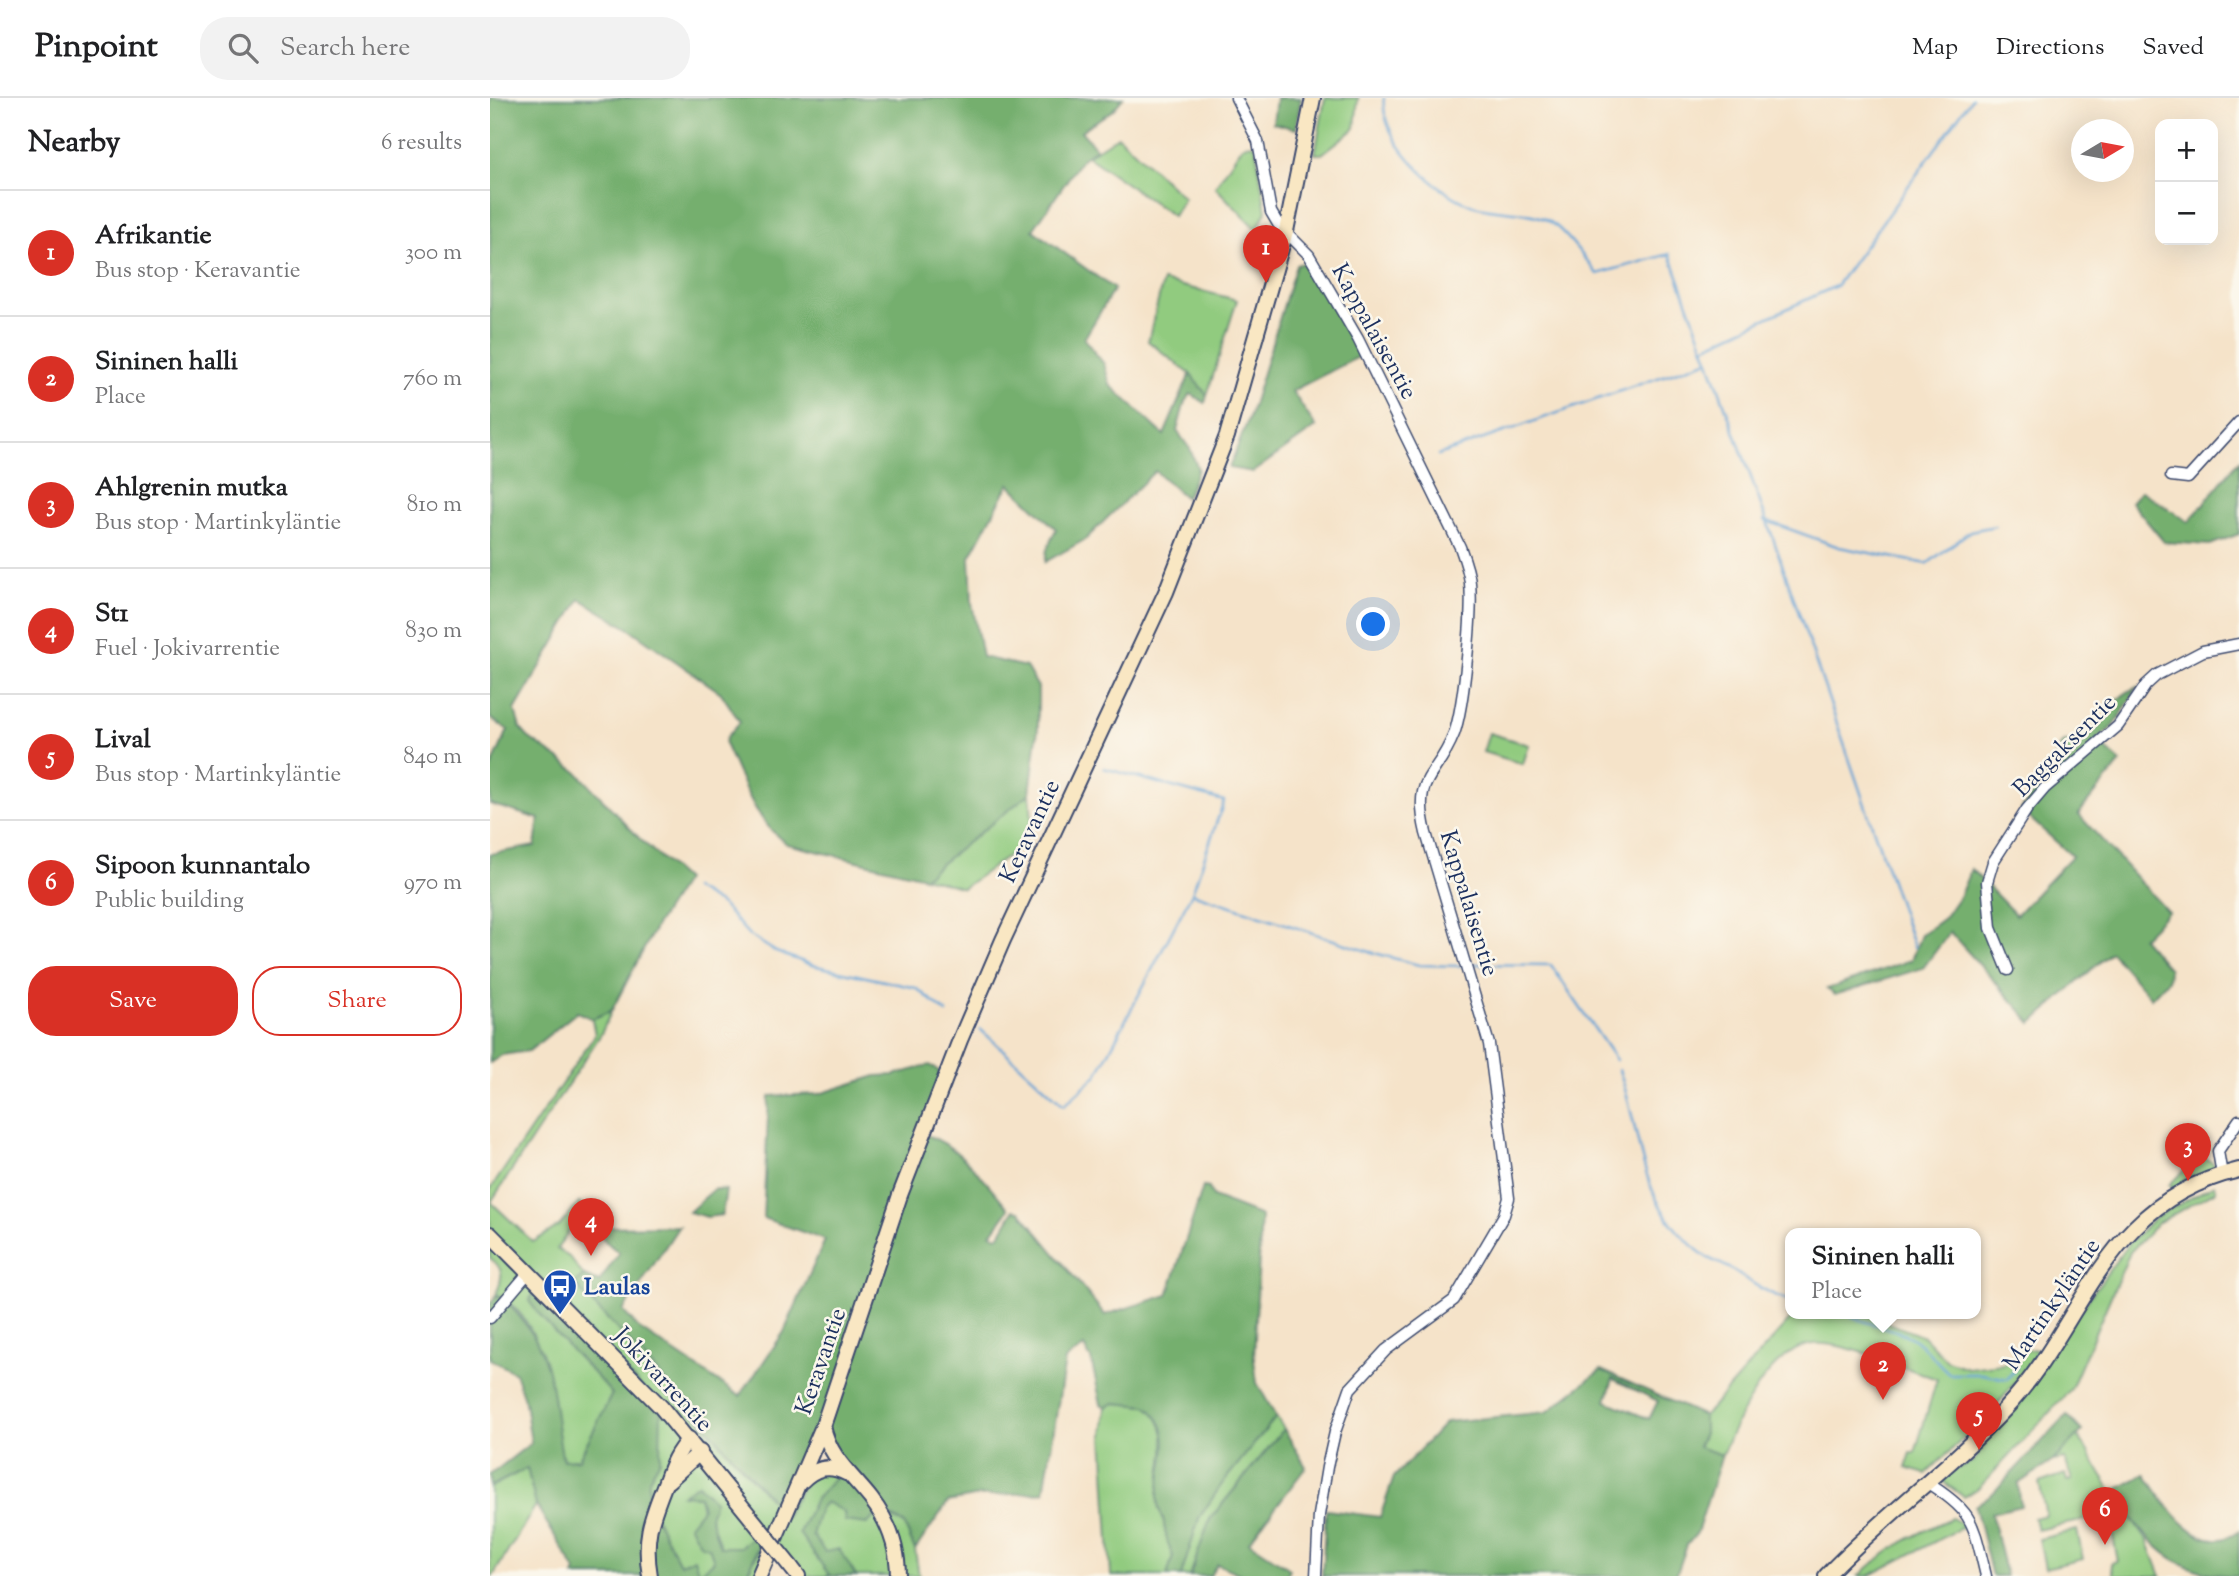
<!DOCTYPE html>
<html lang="en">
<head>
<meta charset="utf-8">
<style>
	body { margin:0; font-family:"Sorts Mill Goudy",serif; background:#f2f2f2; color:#202124 }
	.controls { position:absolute; right:21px; top:21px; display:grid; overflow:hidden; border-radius:14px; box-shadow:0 7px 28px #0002 }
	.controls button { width:63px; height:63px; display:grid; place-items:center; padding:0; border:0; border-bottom:2px solid #e0e0e0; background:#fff; color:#202124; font:35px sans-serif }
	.compass { position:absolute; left:1581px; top:21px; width:63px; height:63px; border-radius:50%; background:#fff; box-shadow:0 7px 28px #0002; rotate:80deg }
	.you { position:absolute; left:884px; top:527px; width:24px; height:24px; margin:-18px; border:5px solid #fff; border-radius:50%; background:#1a73e8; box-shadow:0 0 0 10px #1a73e833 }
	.badge { display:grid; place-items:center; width:46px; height:46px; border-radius:50%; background:#d93025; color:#fff; font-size:23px; font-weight:700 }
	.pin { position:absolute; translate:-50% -58px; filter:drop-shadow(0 2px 4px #0008) }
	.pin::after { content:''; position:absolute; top:37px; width:24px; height:21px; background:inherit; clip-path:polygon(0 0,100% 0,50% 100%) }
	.popup { position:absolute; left:1295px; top:1130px; width:196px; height:91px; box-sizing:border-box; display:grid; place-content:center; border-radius:14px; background:#fff; filter:drop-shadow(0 2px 5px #0005); font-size:23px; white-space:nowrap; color:#757577 }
	.popup b { font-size:26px; color:#202124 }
	.popup::after { content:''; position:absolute; left:50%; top:100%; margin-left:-14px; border:14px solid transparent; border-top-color:#fff }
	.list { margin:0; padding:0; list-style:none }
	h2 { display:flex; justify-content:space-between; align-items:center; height:91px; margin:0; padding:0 28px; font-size:30px }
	h2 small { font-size:23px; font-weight:400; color:#757577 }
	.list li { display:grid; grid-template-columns:46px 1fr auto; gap:21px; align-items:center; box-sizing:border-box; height:126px; padding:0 28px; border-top:2px solid #e0e0e0 }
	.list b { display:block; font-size:26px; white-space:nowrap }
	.list p { margin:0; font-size:23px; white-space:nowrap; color:#757577 }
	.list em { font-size:23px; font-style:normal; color:#757577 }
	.actions { display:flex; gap:14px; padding:21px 28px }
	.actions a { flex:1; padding:16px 0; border:2px solid #d93025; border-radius:28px; text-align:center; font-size:24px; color:#d93025 }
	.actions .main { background:#d93025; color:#fff }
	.icon { flex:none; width:38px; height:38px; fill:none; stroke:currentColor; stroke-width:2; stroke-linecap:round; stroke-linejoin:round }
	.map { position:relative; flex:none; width:1749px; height:1478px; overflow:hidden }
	header { display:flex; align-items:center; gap:42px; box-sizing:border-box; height:98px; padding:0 35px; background:#fff; border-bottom:2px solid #e0e0e0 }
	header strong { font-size:33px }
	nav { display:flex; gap:38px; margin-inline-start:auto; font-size:24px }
	.search { width:490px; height:63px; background:#f2f2f2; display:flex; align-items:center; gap:18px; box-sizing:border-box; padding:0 24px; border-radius:28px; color:#757577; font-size:26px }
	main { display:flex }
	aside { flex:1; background:#fff }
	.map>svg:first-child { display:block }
	.green { fill:#91cb7f; stroke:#567d6e; stroke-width:2 }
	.forest { fill:#74af6e; stroke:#486f66; stroke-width:2; fill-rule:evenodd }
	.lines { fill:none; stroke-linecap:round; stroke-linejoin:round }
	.stream { stroke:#62a1d4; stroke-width:2.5 }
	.street-casing { stroke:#3c4a6e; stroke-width:13 }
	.secondary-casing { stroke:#3c4a6e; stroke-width:18 }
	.street { stroke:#fff; stroke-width:10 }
	.secondary { stroke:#f9e7c3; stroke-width:14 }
	.secondary-bridge-casing { stroke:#3c4a6e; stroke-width:18; stroke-linecap:butt }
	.secondary-bridge { stroke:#f9e7c3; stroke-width:14 }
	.labels { text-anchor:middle; stroke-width:5; stroke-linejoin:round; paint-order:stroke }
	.street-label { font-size:24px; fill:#1b2f5e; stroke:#fbf7ec }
	.transit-label { font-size:24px; font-weight:bold; fill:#164399; stroke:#fbf7ec; text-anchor:start }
</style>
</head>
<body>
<header>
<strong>Pinpoint</strong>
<div class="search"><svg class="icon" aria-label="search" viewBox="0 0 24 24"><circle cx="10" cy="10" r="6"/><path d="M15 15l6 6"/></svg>Search here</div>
<nav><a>Map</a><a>Directions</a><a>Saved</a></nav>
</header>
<main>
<aside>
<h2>Nearby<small>6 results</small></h2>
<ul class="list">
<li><span class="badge">1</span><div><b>Afrikantie</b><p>Bus stop · Keravantie</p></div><em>300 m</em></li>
<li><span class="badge">2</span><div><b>Sininen halli</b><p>Place</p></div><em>760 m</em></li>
<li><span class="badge">3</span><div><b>Ahlgrenin mutka</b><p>Bus stop · Martinkyläntie</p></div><em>810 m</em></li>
<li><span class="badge">4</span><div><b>St1</b><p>Fuel · Jokivarrentie</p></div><em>830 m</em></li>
<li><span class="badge">5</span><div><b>Lival</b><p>Bus stop · Martinkyläntie</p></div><em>840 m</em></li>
<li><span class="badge">6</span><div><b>Sipoon kunnantalo</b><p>Public building</p></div><em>970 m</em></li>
</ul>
<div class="actions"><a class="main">Save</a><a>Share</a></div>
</aside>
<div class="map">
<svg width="1749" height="1478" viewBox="0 0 1749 1478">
	<rect width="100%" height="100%" fill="#fbf7ec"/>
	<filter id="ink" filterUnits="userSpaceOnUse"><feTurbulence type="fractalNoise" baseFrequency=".0143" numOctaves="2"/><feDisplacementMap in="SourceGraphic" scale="14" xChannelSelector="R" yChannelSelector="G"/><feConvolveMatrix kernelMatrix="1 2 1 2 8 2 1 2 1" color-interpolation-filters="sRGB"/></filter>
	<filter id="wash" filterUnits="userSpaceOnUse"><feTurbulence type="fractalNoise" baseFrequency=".00686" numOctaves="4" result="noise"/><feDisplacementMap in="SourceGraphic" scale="28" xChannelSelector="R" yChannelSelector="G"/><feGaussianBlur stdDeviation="1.57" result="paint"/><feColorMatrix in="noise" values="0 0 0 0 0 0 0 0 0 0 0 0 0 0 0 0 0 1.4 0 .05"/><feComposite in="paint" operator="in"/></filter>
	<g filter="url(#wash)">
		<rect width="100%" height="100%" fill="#f5e3c9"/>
		<!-- green -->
		<g class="green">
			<polygon points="835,0 868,0 865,30 832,56 825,56"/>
			<polygon points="628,38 694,100 683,118 597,58"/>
			<polygon points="765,46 776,113 767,132 725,89 753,47"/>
			<polygon points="673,183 747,202 717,297 700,276 658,243"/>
			<polygon points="999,635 1039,647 1033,666 993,654"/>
			<polygon points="540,695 542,723 528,751 473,790 434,779"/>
			<path d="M122,912L111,936L1,1104L43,1144L70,1127L89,1105L94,1109L67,1151L79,1159L94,1178L84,1186L151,1256L295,1418L321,1374L351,1373L324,1403L309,1435L340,1478H308L282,1450L269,1478H256L269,1452L230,1449L208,1386L194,1397L209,1398L224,1463L209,1476L190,1466L162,1414L158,1431L159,1381L170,1362L50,1186L40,1203C64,1237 95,1264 122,1296L89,1361L73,1362C59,1312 61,1222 6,1197C12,1180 16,1172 0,1160V1092L105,937L102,921Z"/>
			<polygon points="1706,1053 1726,1068 1724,1073 1698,1079 1685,1092 1679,1087 1708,1059"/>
			<polygon points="1724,1087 1726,1093 1669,1124 1640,1154 1581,1291 1490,1389 1474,1399 1451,1382 1461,1373 1484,1363 1500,1336 1639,1145 1666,1119"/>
			<path d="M1305,1216H1377L1434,1239L1457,1263L1478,1270L1513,1266L1534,1253L1544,1251L1550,1256L1498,1317L1436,1376L1416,1370L1421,1355H1425L1447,1281C1419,1272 1351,1242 1324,1246C1280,1251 1247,1320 1232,1357L1208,1349L1214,1335V1318Z"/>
			<path d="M625,1305L656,1308C691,1335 666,1372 668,1406C668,1411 672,1416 673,1421C676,1435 676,1445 683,1458L677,1478H621L613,1337L616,1309Z"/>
			<polygon points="786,1319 794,1331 720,1421 700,1478 691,1478 709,1420 734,1383"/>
			<polygon points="1588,1337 1622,1394 1657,1442 1671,1478 1624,1478 1621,1465 1628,1463 1621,1430 1625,1424 1621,1413 1606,1408 1598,1410 1600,1421 1547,1432 1544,1420 1556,1417 1549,1385 1575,1376 1577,1383 1582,1382 1575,1361 1563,1363"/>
			<polygon points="37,1370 46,1407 3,1478 0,1478 0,1389"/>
			<polygon points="336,1404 354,1414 355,1423 390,1414 414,1426 425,1452 429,1478 366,1478 327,1448 322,1436 330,1410"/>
			<path d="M1462,1420L1475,1428L1379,1478H1369C1397,1450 1426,1436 1462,1420Z"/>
			<polygon points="1587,1432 1593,1461 1555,1470 1549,1441"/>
		</g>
		<!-- forest -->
		<g class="forest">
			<path d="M0,0H633L623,12L591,33L606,50L591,62L543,132L624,191L594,241L614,266L620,287L674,337L700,276L717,297L715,305L701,296L695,303L687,333L700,351L708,371L696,400L665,373L596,441L555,464L557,451L566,431L519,386L480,459L482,505L492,559L536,569L548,589V630L540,695L434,779L297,746C265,724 251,680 235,646L236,640L250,624L231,595L141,532L90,501L25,612L30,630L38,639L87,674L150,741L195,782L167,826L122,912L102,921L87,914L39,953L12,957L0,965V756L45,748L49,721L0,706V672L18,632L0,620Z"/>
			<polygon points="786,0 811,0 806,31 783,25"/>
			<polygon points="812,165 820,170 872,257 802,293 826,329 763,374 739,370 760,317 806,167"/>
			<polygon points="1749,362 1749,436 1720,447 1674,444 1641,404 1651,393 1699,424"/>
			<path d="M1648,589L1623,629L1606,642L1631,664L1588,716L1678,814L1652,840L1679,871L1678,882L1661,900L1621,854L1542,925L1460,834L1433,870L1345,897L1337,891L1421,862L1431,837L1454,820L1470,797L1481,771L1526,817L1582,758L1531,712L1555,679L1572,645C1583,642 1594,640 1604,632C1624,617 1618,601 1648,589Z"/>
			<path d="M440,967L456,978L434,1036C469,1047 496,1084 519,1111L501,1136L509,1138L524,1112L530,1113L615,1217L678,1197L713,1089L719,1090L723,1099L771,1118L764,1261L767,1285L786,1319L734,1383L709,1420L691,1478H677L683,1458C676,1445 676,1435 673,1421C672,1416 668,1411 668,1406C666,1372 691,1335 656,1308L625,1305L616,1309L611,1306L601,1261L594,1249L575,1262L554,1394L489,1398L458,1404L425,1452L414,1425L390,1414L377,1426L355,1423L354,1414L336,1404L330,1410L322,1437L335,1454L349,1451L366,1478H340L309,1435L324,1403L351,1373L333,1329L296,1418L151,1256L84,1186L94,1178L109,1184L129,1155L99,1129L189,1128L133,1213L148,1230L250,1298L294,1234L335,1142L273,1120L279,998L329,996L386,978L404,977Z"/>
			<polygon points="224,1091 236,1092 232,1117 217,1119 199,1114"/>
			<path d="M50,1185L171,1309L170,1362L159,1381L158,1426L162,1413L190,1466L204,1460L209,1475L224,1463L219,1449L211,1447L199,1427L213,1409L209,1398L192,1397L208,1386L225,1403L220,1419L230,1449H250L262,1439L270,1445L256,1478H84L86,1473L46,1407L37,1370L0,1389V1377L41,1345L35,1304L25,1275L0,1261V1206L6,1197C17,1202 22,1210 30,1219C68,1264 61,1308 73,1362L89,1361L122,1296C95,1264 63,1237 39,1203Z"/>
			<path d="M1111,1272L1214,1318V1335L1208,1349L1232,1357L1207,1435L1197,1447L1186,1478H832L836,1412L890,1419L904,1379L956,1324L1057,1314ZM1123,1281L1168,1303L1159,1321L1116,1303Z"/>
			<polygon points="1577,1317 1592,1333 1563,1363 1528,1386 1531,1408 1501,1415 1516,1478 1502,1478 1485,1408 1503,1395"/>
			<polygon points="794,1331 816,1369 759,1444 800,1471 796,1478 754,1478 727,1466 720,1478 700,1478 720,1421"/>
			<path d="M1655,1376C1673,1404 1711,1463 1749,1433V1478C1683,1478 1658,1443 1622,1394Z"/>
		</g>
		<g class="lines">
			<!-- stream -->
			<g class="stream">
				<path d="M894,0C889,41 945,94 981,107C1004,115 1032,111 1055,121C1072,128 1095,161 1107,176L1180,156L1283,440L1424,849"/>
				<polyline points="1214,249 1346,188 1482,0"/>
				<polyline points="948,357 1219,262"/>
				<polyline points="1274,422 1349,449 1437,466 1480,433 1505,428"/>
				<polyline points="203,790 232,807 259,837 286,854 322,867 426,890 457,915"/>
				<polyline points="702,795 877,853 929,867 970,868"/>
				<polyline points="984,866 1061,867 1126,962"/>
				<polyline points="490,931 574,1007 607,977 702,795 734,703 614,670"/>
				<path d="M1129,972C1155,1045 1145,1106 1215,1158C1222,1163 1231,1165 1239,1170C1260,1184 1276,1195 1300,1203"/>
				<path d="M1357,1216C1376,1227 1400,1228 1420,1239C1437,1248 1445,1264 1460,1276H1492L1517,1281L1527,1269"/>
			</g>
		</g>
	</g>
	<g filter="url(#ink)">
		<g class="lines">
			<!-- street casing -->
			<g class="street-casing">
				<g id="street">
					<path d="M746,0L768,43L781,114L788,126L819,157L868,241L970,449C974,460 979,473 980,485C983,515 974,608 964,636C946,682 922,677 936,735L999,946L1019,1100L1014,1117L964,1202L896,1252L860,1291L845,1334L837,1369L829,1417L826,1478"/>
					<polyline points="1681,378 1698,380 1749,324"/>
					<polyline points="1518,872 1501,830 1497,784 1503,764 1537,711 1555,690 1628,628 1656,587 1667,577 1713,553 1749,546"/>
					<polyline points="1732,1077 1728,1053 1749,1022"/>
					<polyline points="0,1220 39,1174"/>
					<path d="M1436,1384C1485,1414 1483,1425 1496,1478"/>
				</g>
			</g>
			<!-- secondary casing -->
			<g class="secondary-casing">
				<g id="secondary">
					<polyline points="0,1136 171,1309 271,1432"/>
					<path d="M333,1328C339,1359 362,1377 381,1401C398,1423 408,1450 408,1478"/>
					<polyline points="178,1383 210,1354"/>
					<path d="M312,1383C325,1370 339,1366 356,1375"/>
					<polyline points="301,1469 308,1478"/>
					<path d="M160,1478C153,1438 162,1419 176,1383C182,1366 187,1354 199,1341"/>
					<polyline points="269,1478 333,1328 410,1097 470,942 513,842 676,494 737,338 796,133 823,0"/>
					<path d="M1336,1478C1392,1419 1459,1371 1515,1311C1597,1224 1610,1105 1749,1072"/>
				</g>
			</g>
			<!-- street -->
			<use href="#street" class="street"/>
			<!-- secondary -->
			<use href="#secondary" class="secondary"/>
			<!-- secondary-bridge casing -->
			<g class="secondary-bridge-casing">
				<polyline id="secondary-bridge" points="271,1432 301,1469"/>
			</g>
			<!-- secondary-bridge -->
			<use href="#secondary-bridge" class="secondary-bridge"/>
		</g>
	</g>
	<!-- icons -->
	<defs>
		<g id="bus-pin" transform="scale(1.75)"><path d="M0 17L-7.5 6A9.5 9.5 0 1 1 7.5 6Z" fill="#1a4fb4" stroke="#fbf7ec"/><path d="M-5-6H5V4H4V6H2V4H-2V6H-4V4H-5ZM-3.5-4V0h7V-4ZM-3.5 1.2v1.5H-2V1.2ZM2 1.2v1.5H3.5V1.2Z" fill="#fff"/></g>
	</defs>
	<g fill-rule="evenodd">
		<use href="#bus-pin" x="70" y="1188"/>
	</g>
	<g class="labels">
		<!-- street labels -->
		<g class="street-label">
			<text transform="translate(885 233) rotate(61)" y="8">Kappalaisentie</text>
			<text transform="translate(1574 647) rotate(-45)" y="8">Baggaksentie</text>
			<text transform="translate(539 733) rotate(-65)" y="8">Keravantie</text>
			<text transform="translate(980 805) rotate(73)" y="8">Kappalaisentie</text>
			<text transform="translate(1561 1206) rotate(-56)" y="8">Martinkyläntie</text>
			<text transform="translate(330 1263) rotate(-71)" y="8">Keravantie</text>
			<text transform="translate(174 1281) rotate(47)" y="8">Jokivarrentie</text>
		</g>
		<!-- transit labels -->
		<g class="transit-label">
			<text x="94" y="1196">Laulas</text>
		</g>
	</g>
</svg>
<div class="controls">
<button>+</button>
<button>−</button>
</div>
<svg class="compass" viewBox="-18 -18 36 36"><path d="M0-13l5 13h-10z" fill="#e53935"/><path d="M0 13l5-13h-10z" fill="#757577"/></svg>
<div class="you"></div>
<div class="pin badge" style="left:776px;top:185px">1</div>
<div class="pin badge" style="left:1393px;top:1302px">2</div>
<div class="popup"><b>Sininen halli</b>Place</div>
<div class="pin badge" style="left:1698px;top:1083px">3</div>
<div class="pin badge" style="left:101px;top:1158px">4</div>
<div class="pin badge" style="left:1489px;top:1352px">5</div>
<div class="pin badge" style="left:1615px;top:1447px">6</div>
</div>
</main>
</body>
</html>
